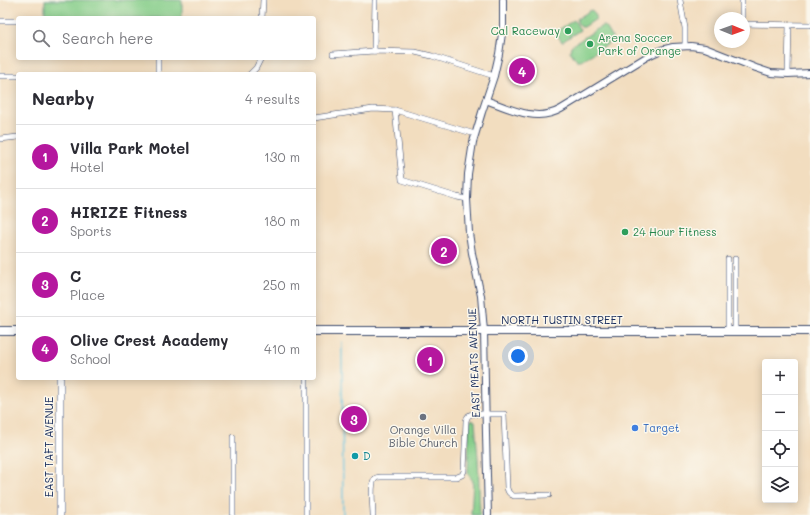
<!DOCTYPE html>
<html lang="en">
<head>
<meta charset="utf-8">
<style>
	body { margin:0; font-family:Mali,sans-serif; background:#f7f7f7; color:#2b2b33 }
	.controls { position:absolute; right:12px; bottom:12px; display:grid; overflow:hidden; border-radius:4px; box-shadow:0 2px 10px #0003 }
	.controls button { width:36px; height:36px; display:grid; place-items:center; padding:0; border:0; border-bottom:1px solid #e1e1e2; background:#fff; color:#2b2b33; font:20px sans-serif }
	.compass { position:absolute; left:714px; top:12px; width:36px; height:36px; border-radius:50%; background:#fff; box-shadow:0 2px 10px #0003; rotate:91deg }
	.you { position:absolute; left:518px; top:356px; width:14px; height:14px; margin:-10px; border:3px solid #fff; border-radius:50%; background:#1a73e8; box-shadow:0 0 0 6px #1a73e833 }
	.badge { display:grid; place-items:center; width:26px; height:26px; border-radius:50%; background:#b5179e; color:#fff; font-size:13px; font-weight:700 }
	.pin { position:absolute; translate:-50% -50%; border:2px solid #fff; box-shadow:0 1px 4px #0006 }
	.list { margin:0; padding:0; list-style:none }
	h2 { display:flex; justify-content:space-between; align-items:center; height:52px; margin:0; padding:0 16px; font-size:17px }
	h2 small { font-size:13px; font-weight:400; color:#7c7c81 }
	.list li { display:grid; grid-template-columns:26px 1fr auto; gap:12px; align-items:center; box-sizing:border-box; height:64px; padding:0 16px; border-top:1px solid #e1e1e2 }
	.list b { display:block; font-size:15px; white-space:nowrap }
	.list p { margin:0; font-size:13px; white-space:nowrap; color:#7c7c81 }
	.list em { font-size:13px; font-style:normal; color:#7c7c81 }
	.icon { flex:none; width:22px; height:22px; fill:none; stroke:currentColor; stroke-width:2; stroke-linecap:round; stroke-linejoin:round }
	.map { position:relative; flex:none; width:810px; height:515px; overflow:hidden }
	.search { position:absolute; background:#fff; box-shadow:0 2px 10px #0003; left:16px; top:16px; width:300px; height:44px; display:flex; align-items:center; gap:10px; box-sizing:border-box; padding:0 14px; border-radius:4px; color:#7c7c81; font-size:15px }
	.panel { position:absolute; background:#fff; box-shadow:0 2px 10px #0003; left:16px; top:72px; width:300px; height:308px; border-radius:4px }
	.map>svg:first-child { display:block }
	.green { fill:#86ce8a; stroke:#507e74 }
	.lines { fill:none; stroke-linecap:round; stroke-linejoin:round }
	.stream { stroke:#61c2df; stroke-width:1.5 }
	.minor-casing { stroke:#3b496d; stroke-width:6 }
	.tertiary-casing { stroke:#3b496d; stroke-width:8 }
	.secondary-casing { stroke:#3b496d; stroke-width:8 }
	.primary-casing { stroke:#3b496d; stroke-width:10 }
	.minor { stroke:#fff; stroke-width:5 }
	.tertiary { stroke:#fff; stroke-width:6 }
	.secondary { stroke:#fff; stroke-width:7 }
	.primary { stroke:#fff; stroke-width:8 }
	.leisure-dot { fill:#2e9e5b; stroke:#fbf7ec; stroke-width:1.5 }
	.worship-dot { fill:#6b7280; stroke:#fbf7ec; stroke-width:1.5 }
	.shop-dot { fill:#3f7fe0; stroke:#fbf7ec; stroke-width:1.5 }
	.culture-dot { fill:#0f9aa8; stroke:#fbf7ec; stroke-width:1.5 }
	.labels { text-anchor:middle; stroke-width:3; stroke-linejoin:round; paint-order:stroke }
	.leisure-label { font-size:11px; fill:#27864d; stroke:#fbf7ec; text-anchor:start }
	.street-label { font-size:11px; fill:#1b2f5e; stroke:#fbf7ec }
	.shop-label { font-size:11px; fill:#366cbe; stroke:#fbf7ec; text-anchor:start }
	.worship-label { font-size:11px; fill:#5b616d; stroke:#fbf7ec }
	.culture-label { font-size:11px; fill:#0d838f; stroke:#fbf7ec; text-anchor:start }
</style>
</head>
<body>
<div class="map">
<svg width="810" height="515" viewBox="0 0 810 515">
	<rect width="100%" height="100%" fill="#fbf7ec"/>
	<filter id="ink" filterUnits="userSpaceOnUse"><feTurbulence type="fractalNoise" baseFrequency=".025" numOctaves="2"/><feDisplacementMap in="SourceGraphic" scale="8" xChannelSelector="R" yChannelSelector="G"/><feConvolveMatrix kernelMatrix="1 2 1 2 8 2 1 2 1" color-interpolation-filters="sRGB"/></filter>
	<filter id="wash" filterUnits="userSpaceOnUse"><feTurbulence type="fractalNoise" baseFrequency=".012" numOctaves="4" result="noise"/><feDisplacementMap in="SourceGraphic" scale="16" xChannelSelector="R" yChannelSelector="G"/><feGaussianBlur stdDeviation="0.9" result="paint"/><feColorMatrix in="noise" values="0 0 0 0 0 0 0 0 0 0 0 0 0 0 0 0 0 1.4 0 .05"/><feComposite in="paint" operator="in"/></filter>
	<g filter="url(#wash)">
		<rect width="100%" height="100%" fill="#f2ddbf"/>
		<!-- green -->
		<g class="green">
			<rect x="45" y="0" width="137" height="18"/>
			<path d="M591,10C594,11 597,16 596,19L584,27H581L577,22V19Z"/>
			<polygon points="574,20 580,30 562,42 555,32"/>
			<polygon points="602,26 606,27 612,37 611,42 581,61 577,61 570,51 571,46"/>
			<polygon points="472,420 475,422 478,458 480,515 471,515 473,481 468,474 469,422 470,422"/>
		</g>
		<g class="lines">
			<!-- stream -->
			<polyline class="stream" points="342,342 343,515"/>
		</g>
	</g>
	<g filter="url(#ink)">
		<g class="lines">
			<!-- minor casing -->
			<g class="minor-casing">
				<g id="minor">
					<polyline points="680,0 685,28 685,46"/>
					<polyline points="262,18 263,0"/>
					<polyline points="742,18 742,0"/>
					<polyline points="0,21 18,21"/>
					<polyline points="744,24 810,25"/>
					<polyline points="374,51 375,0"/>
					<polyline points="333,54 374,51 415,52 432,56 494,76"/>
					<polyline points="158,74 158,58"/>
					<polyline points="250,74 256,68 261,58"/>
					<polyline points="788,74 789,25"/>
					<polyline points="0,76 18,76"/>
					<polyline points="395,110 402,180 457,197 467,199"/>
					<polyline points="314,118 373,109 395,110 475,134"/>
					<polyline points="0,139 18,137"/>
					<polyline points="728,259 728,331"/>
					<polyline points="735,331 735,259"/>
					<polyline points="306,378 306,515"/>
					<polyline points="233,515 233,437"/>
					<path d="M373,515C373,508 370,483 375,479C376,477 379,477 381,477H457L462,475L464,471L466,421C467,416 469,414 474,414H504L507,488C508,492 509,494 514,496L549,495"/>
				</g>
			</g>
			<!-- tertiary casing -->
			<g class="tertiary-casing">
				<g id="tertiary">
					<path d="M486,100C510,109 537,123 561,109L648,56L661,50L673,47L691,46L705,48L756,68L771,73L788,74L810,73"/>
					<polyline points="488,515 486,434 484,331 481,296 472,253 469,233 467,199 468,174 473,142 482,112 494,76 499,54 503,27 503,0"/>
				</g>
			</g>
			<!-- secondary casing -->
			<g class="secondary-casing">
				<polyline id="secondary" points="60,378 60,515"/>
			</g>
			<!-- primary casing -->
			<g class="primary-casing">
				<g id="primary">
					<polyline points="0,331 18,331"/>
					<polyline points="314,331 810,331"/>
				</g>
			</g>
			<!-- minor -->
			<use href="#minor" class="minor"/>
			<!-- tertiary -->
			<use href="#tertiary" class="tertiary"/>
			<!-- secondary -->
			<use href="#secondary" class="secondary"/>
			<!-- primary -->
			<use href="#primary" class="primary"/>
		</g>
	</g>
	<!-- markers -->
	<g class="leisure-dot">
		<circle cx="568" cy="31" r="4"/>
		<circle cx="590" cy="44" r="4"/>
		<circle cx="625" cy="232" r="4"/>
	</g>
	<circle class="worship-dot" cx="423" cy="417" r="4"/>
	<circle class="shop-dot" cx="635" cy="428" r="4"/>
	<circle class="culture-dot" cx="355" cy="456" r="4"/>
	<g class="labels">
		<!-- leisure labels -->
		<g class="leisure-label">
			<text x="560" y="35" text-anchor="end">Cal Raceway</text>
			<text x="598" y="42">Arena Soccer<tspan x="598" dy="13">Park of Orange</tspan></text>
			<text x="633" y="236">24 Hour Fitness</text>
		</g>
		<!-- street labels -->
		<g class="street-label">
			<text x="562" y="324">NORTH TUSTIN STREET</text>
			<text transform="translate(474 363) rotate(-92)" y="4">EAST MEATS AVENUE</text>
			<text transform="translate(49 447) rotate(-90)" y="4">EAST TAFT AVENUE</text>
		</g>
		<!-- shop labels -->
		<g class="shop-label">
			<text x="643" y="432">Target</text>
		</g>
		<!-- worship labels -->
		<g class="worship-label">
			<text x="423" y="434">Orange Villa<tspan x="423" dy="13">Bible Church</tspan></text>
		</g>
		<!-- culture labels -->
		<g class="culture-label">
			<text x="363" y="460">D</text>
		</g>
	</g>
</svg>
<div class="controls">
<button>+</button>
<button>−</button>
<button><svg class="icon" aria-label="locate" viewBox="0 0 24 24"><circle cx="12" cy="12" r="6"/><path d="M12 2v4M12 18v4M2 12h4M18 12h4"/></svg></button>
<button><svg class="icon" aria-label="layers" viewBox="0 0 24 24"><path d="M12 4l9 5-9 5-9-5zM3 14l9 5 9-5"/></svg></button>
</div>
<svg class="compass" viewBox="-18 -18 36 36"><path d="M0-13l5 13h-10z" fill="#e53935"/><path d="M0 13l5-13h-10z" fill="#7c7c81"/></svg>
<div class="you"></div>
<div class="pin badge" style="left:430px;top:360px">1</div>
<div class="pin badge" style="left:444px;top:251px">2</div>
<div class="pin badge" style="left:354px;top:419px">3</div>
<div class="pin badge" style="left:522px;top:71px">4</div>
<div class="search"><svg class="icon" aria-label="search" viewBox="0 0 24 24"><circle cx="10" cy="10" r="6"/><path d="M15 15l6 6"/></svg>Search here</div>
<section class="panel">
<h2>Nearby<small>4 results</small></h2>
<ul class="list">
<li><span class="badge">1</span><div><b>Villa Park Motel</b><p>Hotel</p></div><em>130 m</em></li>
<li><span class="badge">2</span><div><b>HIRIZE Fitness</b><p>Sports</p></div><em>180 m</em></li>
<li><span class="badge">3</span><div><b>C</b><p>Place</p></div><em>250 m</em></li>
<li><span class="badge">4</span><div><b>Olive Crest Academy</b><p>School</p></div><em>410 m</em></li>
</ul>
</section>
</div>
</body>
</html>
